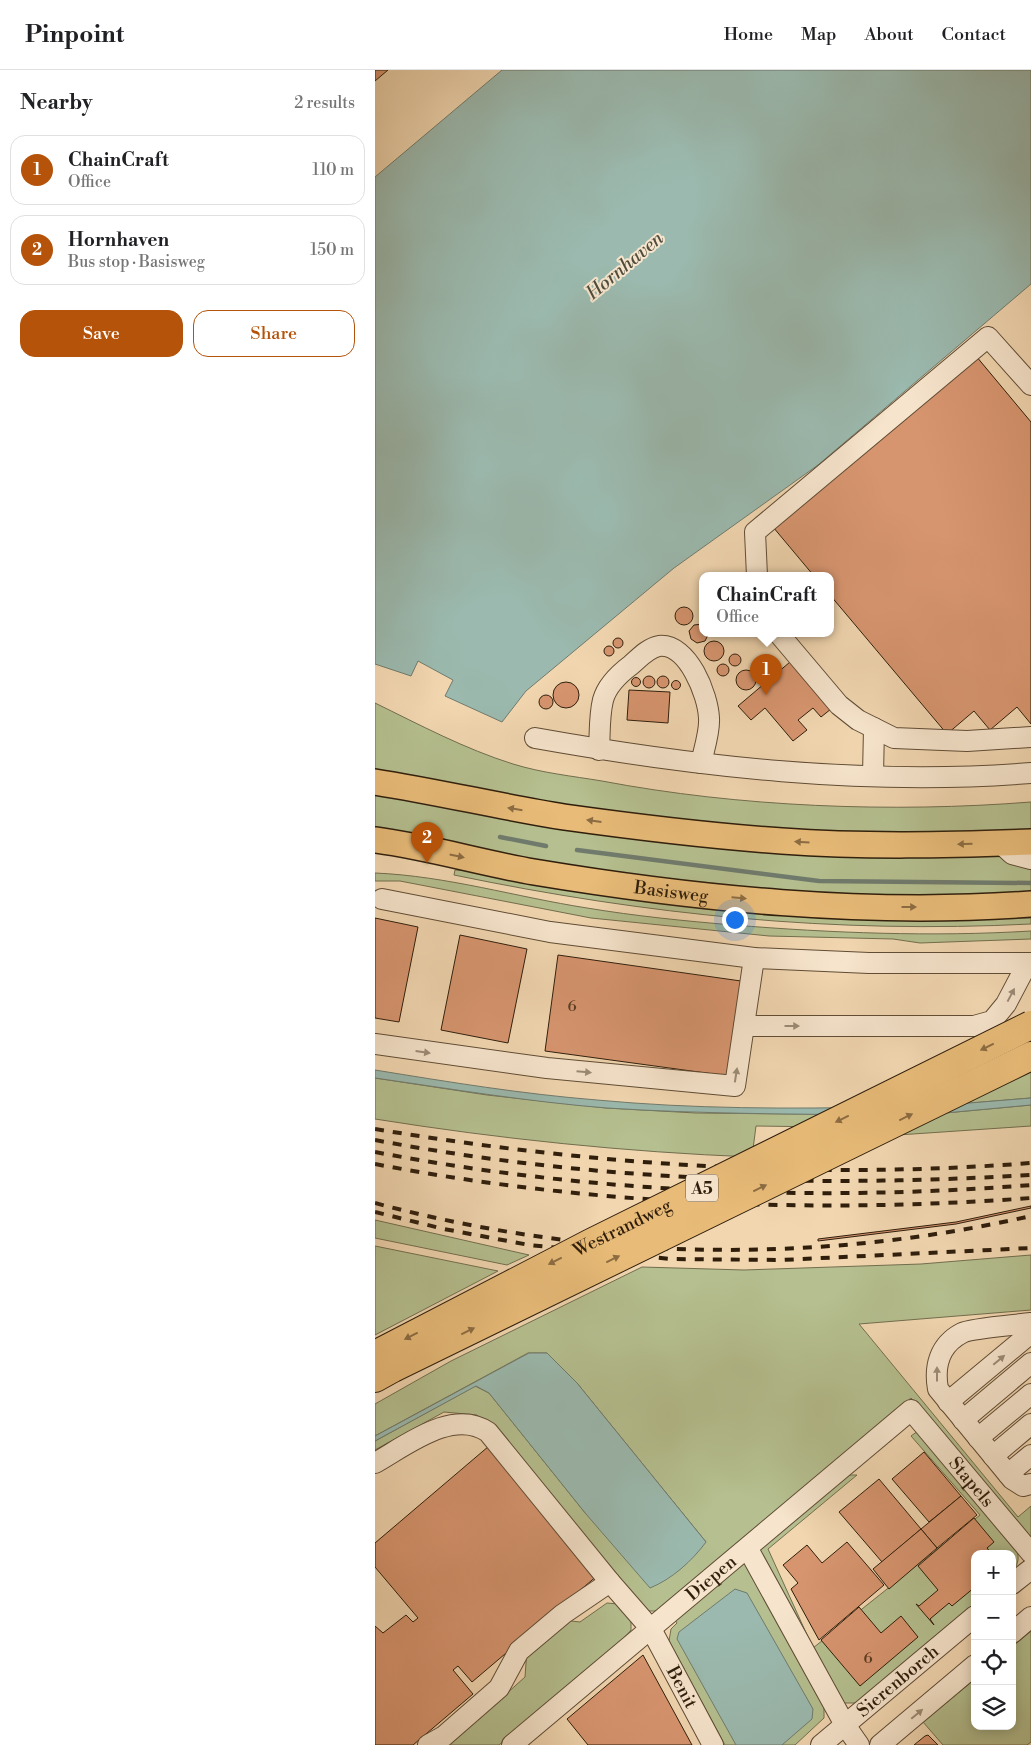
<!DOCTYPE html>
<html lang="en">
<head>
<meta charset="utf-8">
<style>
	body { margin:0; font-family:"Libre Bodoni",serif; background:#f6f6f6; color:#202124 }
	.controls { position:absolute; right:15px; bottom:15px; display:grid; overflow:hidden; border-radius:10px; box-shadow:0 2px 12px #0003 }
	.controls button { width:45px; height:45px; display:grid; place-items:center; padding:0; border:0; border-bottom:1px solid #e0e0e0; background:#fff; color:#202124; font:25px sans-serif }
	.you { position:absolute; left:359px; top:849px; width:18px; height:18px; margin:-12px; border:4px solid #fff; border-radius:50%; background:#1a73e8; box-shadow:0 0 0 8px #1a73e833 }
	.badge { display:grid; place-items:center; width:32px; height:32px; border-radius:50%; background:#b45309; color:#fff; font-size:16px; font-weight:700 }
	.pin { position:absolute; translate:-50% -41px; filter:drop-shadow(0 1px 2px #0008) }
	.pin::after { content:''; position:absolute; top:26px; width:18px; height:15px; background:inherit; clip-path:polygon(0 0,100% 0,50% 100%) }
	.popup { position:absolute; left:324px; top:502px; width:135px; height:65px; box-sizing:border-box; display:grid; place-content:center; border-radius:10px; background:#fff; filter:drop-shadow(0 1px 4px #0005); font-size:16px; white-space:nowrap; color:#757577 }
	.popup b { font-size:19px; color:#202124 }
	.popup::after { content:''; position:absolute; left:50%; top:100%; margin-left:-10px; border:10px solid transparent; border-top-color:#fff }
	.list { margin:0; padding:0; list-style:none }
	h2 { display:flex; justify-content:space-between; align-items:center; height:65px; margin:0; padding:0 20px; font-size:21px }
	h2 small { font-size:16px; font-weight:400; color:#757577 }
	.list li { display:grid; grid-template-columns:32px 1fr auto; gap:15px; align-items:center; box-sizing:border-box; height:70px; margin:0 10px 10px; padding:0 10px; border:1px solid #e0e0e0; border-radius:15px }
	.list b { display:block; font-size:19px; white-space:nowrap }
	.list p { margin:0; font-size:16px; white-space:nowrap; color:#757577 }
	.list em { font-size:16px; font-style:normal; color:#757577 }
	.actions { display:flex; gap:10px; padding:15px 20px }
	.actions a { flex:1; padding:11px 0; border:1px solid #b45309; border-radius:15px; text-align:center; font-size:18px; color:#b45309 }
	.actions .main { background:#b45309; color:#fff }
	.icon { flex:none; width:28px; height:28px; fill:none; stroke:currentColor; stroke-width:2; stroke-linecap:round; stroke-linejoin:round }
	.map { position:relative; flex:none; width:656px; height:1675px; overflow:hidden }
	header { display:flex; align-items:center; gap:30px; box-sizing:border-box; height:70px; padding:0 25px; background:#fff; border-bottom:1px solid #e0e0e0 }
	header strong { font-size:24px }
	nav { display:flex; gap:28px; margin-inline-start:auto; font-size:18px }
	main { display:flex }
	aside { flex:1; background:#fff }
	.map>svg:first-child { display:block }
	.green { fill:#b5bf8f; stroke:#726e4e }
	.water { fill:#9bb9ae; stroke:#707b6d }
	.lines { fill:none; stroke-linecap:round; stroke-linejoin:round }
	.stream { stroke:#707b6d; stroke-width:4.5 }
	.building { fill:#d7956f; stroke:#2f1e0c }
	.minor-casing { stroke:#604c35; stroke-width:22 }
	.major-casing { stroke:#2f1e0c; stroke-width:28 }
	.highway-casing { stroke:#2f1e0c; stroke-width:30 }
	.minor { stroke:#f6e4cc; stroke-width:20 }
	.major { stroke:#e8bb78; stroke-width:25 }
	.highway { stroke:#e8bb78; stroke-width:28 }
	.rail { stroke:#2f1e0c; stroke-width:4; stroke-dasharray:9 9; stroke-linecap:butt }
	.highway-bridge-casing { stroke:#2f1e0c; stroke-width:30; stroke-linecap:butt }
	.highway-bridge { stroke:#e8bb78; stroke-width:28 }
	.oneway { fill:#8c6c42 }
	.oneway2 { fill:#9c8b76 }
	.labels { text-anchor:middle; stroke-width:4; stroke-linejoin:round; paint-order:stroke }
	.number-label { font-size:15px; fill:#593c25 }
	.shield { fill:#f6e4cc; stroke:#6b5946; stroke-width:1 }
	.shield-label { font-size:16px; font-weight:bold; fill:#2f1e0c }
	.street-label { font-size:18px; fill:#2f1e0c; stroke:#f6e4cc }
	.water-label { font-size:19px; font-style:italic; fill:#4f4c3d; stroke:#f6e4cc }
</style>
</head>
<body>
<header>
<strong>Pinpoint</strong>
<nav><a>Home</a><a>Map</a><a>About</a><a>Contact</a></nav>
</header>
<main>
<aside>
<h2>Nearby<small>2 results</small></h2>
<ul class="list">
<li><span class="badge">1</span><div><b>ChainCraft</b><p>Office</p></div><em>110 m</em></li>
<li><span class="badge">2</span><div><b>Hornhaven</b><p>Bus stop · Basisweg</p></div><em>150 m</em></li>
</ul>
<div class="actions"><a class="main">Save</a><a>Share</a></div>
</aside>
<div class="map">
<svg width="656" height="1675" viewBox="0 0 656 1675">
	<rect width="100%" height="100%" fill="#f1d6b0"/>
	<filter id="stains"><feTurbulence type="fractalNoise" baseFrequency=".004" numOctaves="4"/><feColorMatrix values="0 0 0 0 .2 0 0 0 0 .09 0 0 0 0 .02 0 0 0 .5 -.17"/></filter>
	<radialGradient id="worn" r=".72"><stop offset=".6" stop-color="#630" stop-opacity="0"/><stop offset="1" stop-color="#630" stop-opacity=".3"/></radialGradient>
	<!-- green -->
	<g class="green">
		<path d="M0,633C45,655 90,679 138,694C167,703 197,706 227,711C364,737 517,743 656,732V763L514,767L275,750L0,701Z"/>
		<path d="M0,724L626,784L656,793V825C547,828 437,827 328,815C218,802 109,780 0,759Z"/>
		<path d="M80,800L112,802L513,850L656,848V854C459,864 272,845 79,805Z"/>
		<path d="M0,803C72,806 141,827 212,838C260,846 310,851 358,855C457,863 557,867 656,861V869L545,873L518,869L394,866L216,848L25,811H0Z"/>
		<path d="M656,945V1028L571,1035L570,1043L656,1035V1056L523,1065L522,1058L381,1056L377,1087C251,1082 125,1069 0,1049V1008L112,1025L231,1038L321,1043L511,1045Z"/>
		<polygon points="0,1150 154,1185 132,1195 0,1168"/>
		<polygon points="0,1176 123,1201 0,1265"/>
		<polygon points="656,1185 656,1240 484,1254 643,1447 656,1436 656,1468 536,1328 284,1541 269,1541 123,1366 102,1345 69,1342 0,1380 0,1371 100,1316 114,1323 211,1444 331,1472 202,1313 172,1283 153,1283 0,1366 0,1334 76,1291 267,1197 369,1200 546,1194"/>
		<path d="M543,1361L638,1473C644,1484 646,1491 637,1502V1484H600V1533L481,1633H469L461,1624L449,1634V1648L420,1675H350L294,1571L296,1559L302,1553L298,1547L470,1405H482L393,1479L438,1578L605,1445L536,1366Z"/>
		<polygon points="232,1533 243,1534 256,1548 256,1560 244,1574 124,1675 63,1675 120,1634 150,1607 152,1579 188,1550 205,1552"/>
		<polygon points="656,1561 656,1672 652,1675 568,1675 548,1652 600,1609 600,1656 637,1656 637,1577"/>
	</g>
	<!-- water -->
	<g class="water">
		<polygon points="127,0 656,0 656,214 443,395 299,498 151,621 127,652 70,626 78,610 43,591 36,606 0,594 0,107"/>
		<path d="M0,1000C74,1012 147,1024 222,1030C318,1039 415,1039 511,1037L512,1045C419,1044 325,1044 232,1038C155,1032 77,1019 0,1008Z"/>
		<polygon points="656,1028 656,1035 570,1043 570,1035"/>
		<path d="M154,1283H172L202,1313L331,1472C317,1491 297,1509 275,1518L211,1444L114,1323L101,1316L0,1371V1366Z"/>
		<polygon points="360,1519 372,1523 438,1639 437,1649 407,1675 361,1675 302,1569 304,1562"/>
	</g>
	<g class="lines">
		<!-- stream -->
		<g class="stream">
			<polyline points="125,767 171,776"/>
			<polyline points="202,780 444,811 656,813"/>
		</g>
	</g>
	<!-- building -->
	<g class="building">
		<polygon points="0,0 13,0 0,11"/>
		<polygon points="601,286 656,352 656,654 642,637 615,660 599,641 572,664 455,525 455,506 439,506 398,457"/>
		<circle cx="309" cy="546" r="9"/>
		<polygon points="327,554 327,564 333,565 330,571 322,573 316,569 314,561 319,555"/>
		<circle cx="243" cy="573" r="5"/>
		<circle cx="339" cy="581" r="10"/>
		<circle cx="234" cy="581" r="5"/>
		<circle cx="360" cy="590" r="6"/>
		<polygon points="415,592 456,639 446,647 438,638 423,650 432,660 418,671 390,638 376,650 363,636"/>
		<circle cx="348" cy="600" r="6"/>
		<circle cx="371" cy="610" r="10"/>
		<circle cx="288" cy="612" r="6"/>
		<circle cx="274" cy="612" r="6"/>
		<circle cx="261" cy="612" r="4.5"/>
		<circle cx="301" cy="615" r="4.5"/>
		<circle cx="191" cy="625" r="13"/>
		<polygon points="254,620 295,622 293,653 252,650"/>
		<circle cx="171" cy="632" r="7"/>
		<polygon points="0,848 43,857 24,952 0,948"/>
		<polygon points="85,865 152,879 133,973 66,960"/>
		<polygon points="183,885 366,911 353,1006 170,981"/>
		<polygon points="656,1136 656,1138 581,1154 443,1171 443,1169 581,1152"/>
		<polygon points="114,1376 223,1505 97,1612 83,1596 78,1600 98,1624 38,1675 0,1675 0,1556 8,1563 31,1545 38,1552 43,1548 0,1497 0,1473"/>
		<polygon points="549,1382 586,1426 554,1452 517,1409"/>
		<polygon points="504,1409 546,1459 507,1492 464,1442"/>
		<polygon points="586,1426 602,1445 562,1478 546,1459"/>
		<polygon points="599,1448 619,1472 612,1478 617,1484 600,1484 600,1517 577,1536 574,1533 555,1549 559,1555 541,1534 544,1536 563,1520 543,1496"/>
		<polygon points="546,1459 562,1478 514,1519 498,1499"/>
		<polygon points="472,1472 509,1515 444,1570 416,1519 423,1513 408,1495 432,1475 447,1493"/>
		<polygon points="484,1537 506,1563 526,1546 543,1567 485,1616 446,1570"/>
		<polygon points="268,1585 317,1675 213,1675 192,1649"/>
		<polygon points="553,1665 563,1675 539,1675 550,1666"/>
	</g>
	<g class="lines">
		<!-- minor casing -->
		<g class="minor-casing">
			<g id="minor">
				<polyline points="382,506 380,462 613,267 656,315"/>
				<polyline points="404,564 464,635 483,650 519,668 592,671 656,667"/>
				<path d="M160,668C323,697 490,716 656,703"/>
				<path d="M224,680C225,664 224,646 228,630C232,615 244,604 256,595C264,588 273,578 284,576C313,573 333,625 334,648C335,662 329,679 326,693"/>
				<polyline points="498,706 499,658"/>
				<polyline points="625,773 637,784 656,789"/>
				<polyline points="7,829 175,862 379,888 494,893 656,893"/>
				<polyline points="369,956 599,956 617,951 631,934 652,894"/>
				<polyline points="0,974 172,998 360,1016 379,888"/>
				<path d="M656,1253C642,1255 597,1258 587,1263C564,1275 559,1297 563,1319L637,1409L648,1416L656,1414"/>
				<polyline points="573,1332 656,1263"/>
				<polyline points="588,1350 656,1293"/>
				<polyline points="603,1368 656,1324"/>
				<polyline points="618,1386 656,1354"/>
				<path d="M0,1393C32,1375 78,1338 113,1362L235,1512"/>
				<polyline points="633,1404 656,1385"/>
				<polyline points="373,1479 470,1655 484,1675"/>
				<polyline points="637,1514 656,1499"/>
				<polyline points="637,1563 656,1547"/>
				<path id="s1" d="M53,1675L69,1666L124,1618L144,1581L188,1544L235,1512L276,1559L338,1675"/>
				<path id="s2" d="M137,1675L536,1340L656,1483"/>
				<path id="s3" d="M446,1675L600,1546"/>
				<polyline points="505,1675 600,1595"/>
			</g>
		</g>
		<!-- major casing -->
		<g class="major-casing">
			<g id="major">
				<path d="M0,712C64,722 126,737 189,747C261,757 334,766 407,771C490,777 573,775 656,772"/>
				<path id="s4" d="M0,770C54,777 106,793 159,802C322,829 491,846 656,834"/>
			</g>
		</g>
		<!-- highway casing -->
		<g class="highway-casing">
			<polyline id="highway" points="0,1308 18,1298"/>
		</g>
		<!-- minor -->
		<use href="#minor" class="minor"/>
		<!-- major -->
		<use href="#major" class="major"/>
		<!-- highway -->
		<use href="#highway" class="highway"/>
		<!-- rail -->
		<g class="rail">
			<path d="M0,1059C217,1095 437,1110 656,1093"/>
			<path d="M0,1070C216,1111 437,1118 656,1105"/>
			<path d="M0,1082C214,1123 439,1132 656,1115"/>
			<path d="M0,1094C214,1135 439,1144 656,1128"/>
			<path d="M0,1133C215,1191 439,1195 656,1146"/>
			<polyline points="0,1142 69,1159 154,1175 296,1189 406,1190 656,1178"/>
		</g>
		<!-- highway-bridge casing -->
		<g class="highway-bridge-casing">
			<g id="highway-bridge">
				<path id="s5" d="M0,1285L216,1173L656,955"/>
				<polyline points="18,1298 656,986"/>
			</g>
		</g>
		<!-- highway-bridge -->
		<use href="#highway-bridge" class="highway-bridge"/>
	</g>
	<!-- one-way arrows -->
	<defs><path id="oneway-solid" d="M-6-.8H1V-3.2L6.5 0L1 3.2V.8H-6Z" transform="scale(1.25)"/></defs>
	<g class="oneway">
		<use href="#oneway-solid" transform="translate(140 739) rotate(-171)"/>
		<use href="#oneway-solid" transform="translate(219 751) rotate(-172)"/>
		<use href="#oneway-solid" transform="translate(427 772) rotate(-177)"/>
		<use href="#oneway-solid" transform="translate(590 774) rotate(178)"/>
		<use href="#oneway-solid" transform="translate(82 786) rotate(12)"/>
		<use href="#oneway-solid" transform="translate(364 828) rotate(5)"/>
		<use href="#oneway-solid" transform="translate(534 837)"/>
		<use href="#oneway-solid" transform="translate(612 977) rotate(154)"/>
		<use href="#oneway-solid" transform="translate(531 1047) rotate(-26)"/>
		<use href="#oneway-solid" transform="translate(467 1049) rotate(154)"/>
		<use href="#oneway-solid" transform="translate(385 1118) rotate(-26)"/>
		<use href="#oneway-solid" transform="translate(238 1189) rotate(-26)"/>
		<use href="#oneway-solid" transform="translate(180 1191) rotate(153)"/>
		<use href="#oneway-solid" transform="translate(93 1261) rotate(-26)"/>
		<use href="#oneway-solid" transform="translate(36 1266) rotate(153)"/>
	</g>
	<g class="oneway2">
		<use href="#oneway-solid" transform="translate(636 925) rotate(-62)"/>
		<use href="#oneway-solid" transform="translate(417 956)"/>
		<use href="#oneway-solid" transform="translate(48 982) rotate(8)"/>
		<use href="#oneway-solid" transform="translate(209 1002) rotate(5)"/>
		<use href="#oneway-solid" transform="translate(361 1005) rotate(-81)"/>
		<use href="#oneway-solid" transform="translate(624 1290) rotate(-40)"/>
		<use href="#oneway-solid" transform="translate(562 1304) rotate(-90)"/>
		<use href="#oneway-solid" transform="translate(542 1644) rotate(-40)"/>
	</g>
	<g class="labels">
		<!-- number labels -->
		<g class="number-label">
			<text x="197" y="941">6</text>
			<text x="493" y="1593">6</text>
		</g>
		<!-- shield labels -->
		<rect class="shield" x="311" y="1104.5" width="32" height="27" rx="4"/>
		<g class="shield-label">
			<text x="327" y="1124">A5</text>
		</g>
		<!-- street labels -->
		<g class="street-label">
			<text dy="6" stroke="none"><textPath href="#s4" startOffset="301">Basisweg</textPath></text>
			<text dy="6" stroke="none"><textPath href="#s5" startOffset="278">Westrandweg</textPath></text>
			<text dy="6" stroke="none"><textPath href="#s2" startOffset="615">Stapels</textPath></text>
			<text dy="6" stroke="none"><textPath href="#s2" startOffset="260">Diepen</textPath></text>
			<text dy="6" stroke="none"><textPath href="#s3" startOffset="100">Sierenborch</textPath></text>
			<text dy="6" stroke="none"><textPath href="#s1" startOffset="376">Benit</textPath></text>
		</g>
		<!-- water labels -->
		<g class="water-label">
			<text transform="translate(249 195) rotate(-40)" y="7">Hornhaven</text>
		</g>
	</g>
	<rect width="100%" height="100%" filter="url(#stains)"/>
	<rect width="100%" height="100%" fill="url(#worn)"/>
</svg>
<div class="controls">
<button>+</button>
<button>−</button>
<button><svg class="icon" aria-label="locate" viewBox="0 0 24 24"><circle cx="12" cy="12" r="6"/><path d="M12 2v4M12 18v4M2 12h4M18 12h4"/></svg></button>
<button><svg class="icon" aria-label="layers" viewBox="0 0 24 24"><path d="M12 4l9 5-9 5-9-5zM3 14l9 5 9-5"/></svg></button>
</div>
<div class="you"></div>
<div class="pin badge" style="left:391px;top:625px">1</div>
<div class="popup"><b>ChainCraft</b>Office</div>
<div class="pin badge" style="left:52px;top:793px">2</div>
</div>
</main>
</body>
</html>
